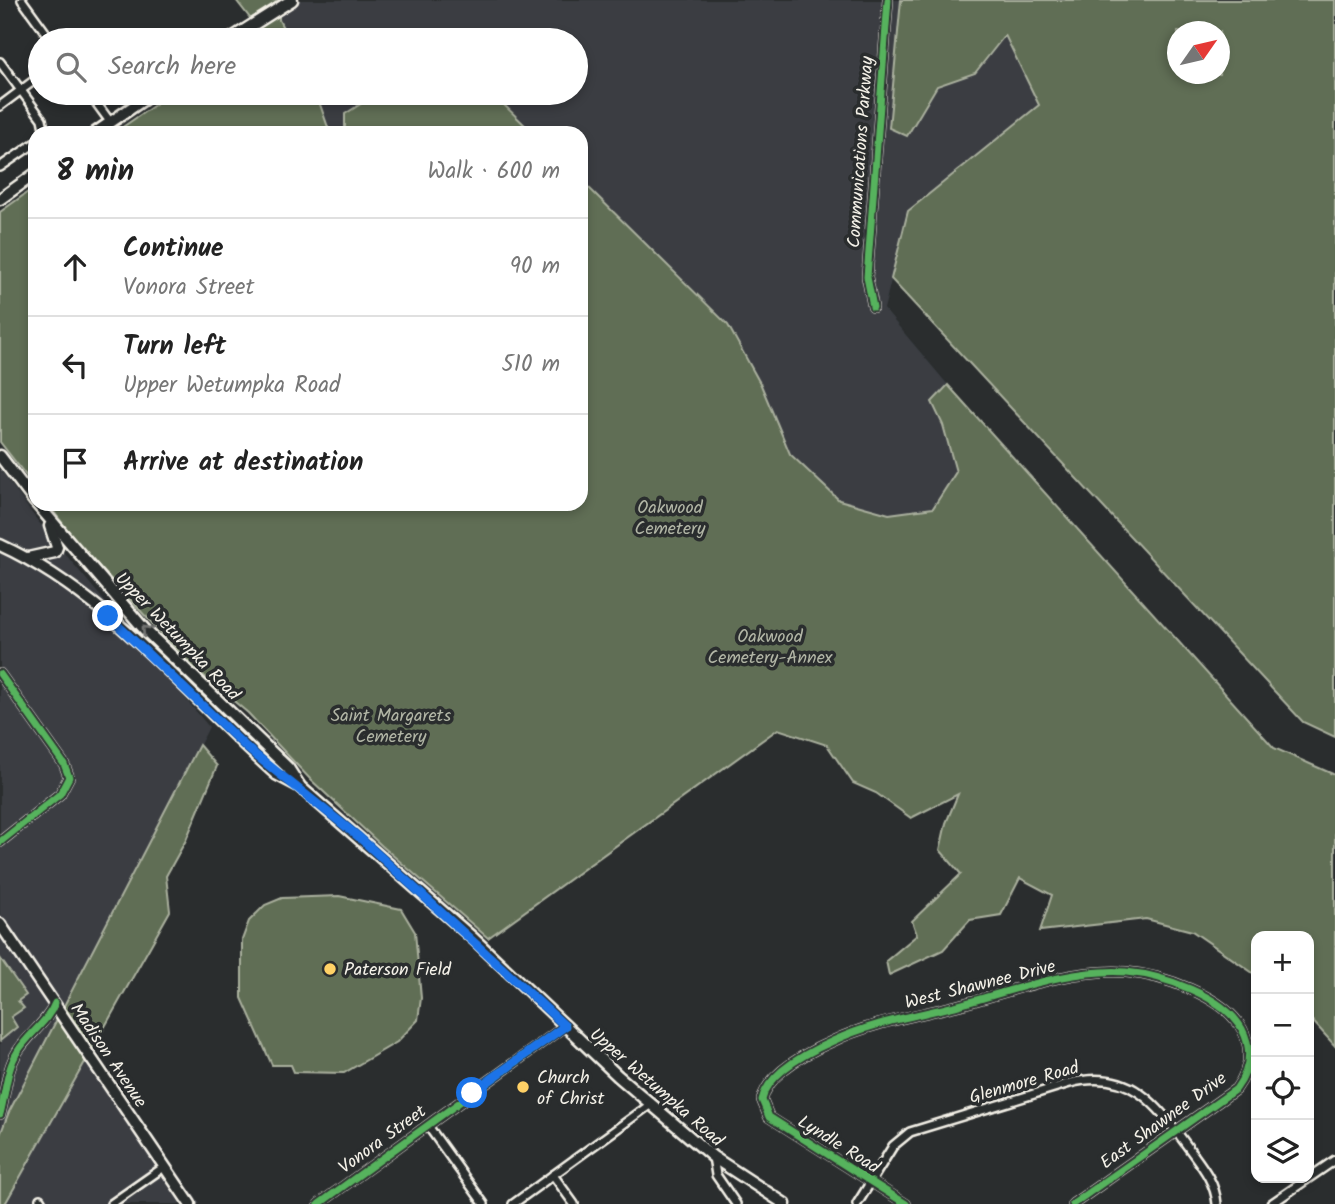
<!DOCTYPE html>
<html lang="en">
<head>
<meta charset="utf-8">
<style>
	body { margin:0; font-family:Kalam,sans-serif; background:#f2f2f2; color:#222 }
	.controls { position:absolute; right:21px; bottom:21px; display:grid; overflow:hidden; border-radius:14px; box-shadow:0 4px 10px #0003 }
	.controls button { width:63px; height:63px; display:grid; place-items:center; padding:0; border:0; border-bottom:2px solid #e0e0e0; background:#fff; color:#222; font:35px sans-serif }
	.compass { position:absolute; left:1167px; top:21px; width:63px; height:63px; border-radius:50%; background:#fff; box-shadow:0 4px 10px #0003; rotate:56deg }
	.stop { position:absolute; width:21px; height:21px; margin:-16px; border:5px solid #1a73e8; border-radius:50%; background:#fff }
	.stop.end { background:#1a73e8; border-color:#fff; box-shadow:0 2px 7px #0008 }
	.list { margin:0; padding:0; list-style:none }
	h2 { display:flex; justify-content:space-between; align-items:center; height:91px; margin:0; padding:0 28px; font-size:30px }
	h2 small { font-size:23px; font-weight:400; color:#767676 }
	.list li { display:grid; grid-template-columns:46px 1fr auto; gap:21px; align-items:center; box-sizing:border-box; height:98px; padding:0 28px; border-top:2px solid #e0e0e0 }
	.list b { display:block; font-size:26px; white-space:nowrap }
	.list p { margin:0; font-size:23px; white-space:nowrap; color:#767676 }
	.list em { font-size:23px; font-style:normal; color:#767676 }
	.icon { flex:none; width:38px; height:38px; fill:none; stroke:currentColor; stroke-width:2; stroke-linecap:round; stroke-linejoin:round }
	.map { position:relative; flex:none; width:1335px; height:1204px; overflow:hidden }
	.search { position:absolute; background:#fff; box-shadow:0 4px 10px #0003; left:28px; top:28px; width:560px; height:77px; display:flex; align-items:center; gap:18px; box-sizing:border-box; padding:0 24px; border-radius:38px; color:#767676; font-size:26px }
	.panel { position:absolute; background:#fff; box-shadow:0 4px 10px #0003; left:28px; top:126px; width:560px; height:385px; border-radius:21px }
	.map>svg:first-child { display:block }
	.built { fill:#3a3d43 }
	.green { fill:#616e55; stroke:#aab09e; stroke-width:2; fill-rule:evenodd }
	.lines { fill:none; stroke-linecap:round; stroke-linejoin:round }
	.street-casing { stroke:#f4f1e8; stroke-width:12 }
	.secondary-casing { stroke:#f4f1e8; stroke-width:15 }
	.street { stroke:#2a2d2e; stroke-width:7 }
	.secondary { stroke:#2a2d2e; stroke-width:10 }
	.cycleway-casing { stroke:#2a2d2e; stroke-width:11 }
	.cycleway { stroke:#56b35d; stroke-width:7 }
	.oneway { stroke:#71726f }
	.route { stroke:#1a73e8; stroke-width:9 }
	.poi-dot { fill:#ffd166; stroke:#2a2d2e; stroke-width:2.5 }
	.labels { text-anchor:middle; stroke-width:7; stroke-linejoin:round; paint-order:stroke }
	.street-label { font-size:18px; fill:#f4f1e8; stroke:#2a2d2e }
	.park-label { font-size:18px; fill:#b2b6a6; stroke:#2a2d2e }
	.poi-label { font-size:18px; fill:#f4f1e8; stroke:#2a2d2e; text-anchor:start }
</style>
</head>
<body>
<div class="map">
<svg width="1335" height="1204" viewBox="0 0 1335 1204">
	<rect width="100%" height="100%" fill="#2a2d2e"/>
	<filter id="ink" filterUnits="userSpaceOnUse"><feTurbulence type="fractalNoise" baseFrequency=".0143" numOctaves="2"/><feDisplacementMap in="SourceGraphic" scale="14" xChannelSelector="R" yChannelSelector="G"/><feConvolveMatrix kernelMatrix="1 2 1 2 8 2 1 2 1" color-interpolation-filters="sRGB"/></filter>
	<g filter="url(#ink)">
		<!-- built -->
		<g class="built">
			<polygon points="279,0 901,0 889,128 937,86 975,73 1005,35 1039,105 908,211 884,309 948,385 932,402 943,425 956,472 933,508 889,514 839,500 790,454 761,385 728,325 581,180 581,133 533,133 499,99 475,93 576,93 576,40 289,40 279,20"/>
			<polygon points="316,93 378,93 345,114 345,133 330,133"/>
			<polygon points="0,469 37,520 209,727 0,1135"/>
			<polygon points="93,1049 200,1204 5,1204"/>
		</g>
		<!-- green -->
		<g class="green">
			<polygon points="236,0 279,0 279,20 289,40 248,40 260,31"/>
			<path d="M901,0H1335V737L1303,722L891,279L908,211L1039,105L1005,35L975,73L937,86L907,136L889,128ZM1178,32H1220V74H1178Z"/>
			<polygon points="172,93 316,93 330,133 114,133"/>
			<polygon points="378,93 475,93 498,99 533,133 345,133 345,114"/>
			<polygon points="581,180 728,325 761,385 790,454 839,500 889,514 933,508 956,472 943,425 932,402 948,385 1274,748 1335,775 1335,1046 1309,1017 1309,936 1256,936 1256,975 1192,931 1146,919 1040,931 1052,895 1020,878 1001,915 970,920 943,950 889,975 886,961 917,935 912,921 961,874 940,850 946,823 958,794 911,818 876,793 853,783 827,745 778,729 488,938 382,846 311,780 248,713 192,666 80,546 48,504 581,504"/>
			<polygon points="35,187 35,487 0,442 0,212"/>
			<polygon points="199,745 217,766 186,840 166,876 170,911 5,1204 0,1204 0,1135 9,1112"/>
			<polygon points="339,896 401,909 415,932 421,998 418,1020 397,1042 344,1073 294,1072 291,1065 272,1065 242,998 242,940 249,921 265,905 282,898"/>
			<polygon points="0,958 26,995 18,1001 24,1008 11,1017 17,1027 0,1041"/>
		</g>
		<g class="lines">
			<!-- street casing -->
			<g class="street-casing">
				<g id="street">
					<polyline points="22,0 51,40"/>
					<polyline points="0,62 42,119 45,133"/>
					<polyline points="89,93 111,123"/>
					<polyline points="0,106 40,76"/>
					<polyline points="0,167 35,143"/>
					<polyline points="873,307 867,277 888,0"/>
					<polyline points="0,674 64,764 69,777 60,794 0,842"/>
					<path d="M0,1114C6,1092 6,1070 18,1051C29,1034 46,1023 55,1004"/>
					<polyline points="428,1126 484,1204"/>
					<polyline points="713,1157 716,1175 736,1204"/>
					<polyline points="553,1175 574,1204"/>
					<polyline points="40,1199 43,1204"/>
					<polyline points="111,1204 164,1167"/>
					<polyline points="319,1204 565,1026"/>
					<polyline points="513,1204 651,1104"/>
					<path d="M857,1204L893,1146L910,1132L1070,1083C1130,1068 1156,1103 1188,1147C1201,1165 1215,1181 1217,1204"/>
					<path d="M906,1204L769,1117L762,1100C768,1072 808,1052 833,1041C870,1023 915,1016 955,1006C1009,992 1070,968 1126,972C1162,975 1224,996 1242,1029C1253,1050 1250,1070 1236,1089L1073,1204"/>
					<polyline points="1271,1204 1335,1160"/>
				</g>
			</g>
			<!-- secondary casing -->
			<g class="secondary-casing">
				<g id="secondary">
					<polyline points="229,40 292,0"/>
					<polyline points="95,133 153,93"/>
					<polyline points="0,199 35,174"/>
					<polyline points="0,456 35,502"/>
					<polyline points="37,504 145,630 288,768 299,785"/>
					<path d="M0,545C109,595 187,695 276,774L299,786L474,939L618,1076L713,1157L785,1204"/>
					<polyline points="28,558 55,552 57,547 50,526"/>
					<polyline points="0,924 190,1204"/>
				</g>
			</g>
			<!-- street -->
			<use href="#street" class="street"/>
			<!-- secondary -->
			<use href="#secondary" class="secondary"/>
			<!-- cycleway casing -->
			<g class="cycleway-casing">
				<g id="cycleway">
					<polyline points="873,307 867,277 888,0"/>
					<polyline points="0,674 64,764 69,777 60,794 0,842"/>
					<path d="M0,1114C6,1092 6,1070 18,1051C29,1033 47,1023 55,1003"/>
					<polyline points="319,1204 565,1026"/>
					<path d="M906,1204L769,1117L762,1100C768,1072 808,1052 833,1041C870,1023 915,1016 955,1006C1009,992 1070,968 1126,972C1162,975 1224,996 1242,1029C1253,1050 1250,1070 1236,1089L1073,1204"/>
				</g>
			</g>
			<!-- cycleway -->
			<use href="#cycleway" class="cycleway"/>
		</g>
		<!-- one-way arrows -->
		<defs><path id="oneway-chevron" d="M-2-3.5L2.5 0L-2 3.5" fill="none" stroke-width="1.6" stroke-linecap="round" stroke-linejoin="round" transform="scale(1.75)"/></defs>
		<use class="oneway" href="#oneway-chevron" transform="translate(146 630) rotate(-134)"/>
	</g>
	<g class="lines" filter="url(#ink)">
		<!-- route -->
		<polyline class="route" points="108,616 248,749 359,837 565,1026 472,1093"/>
	</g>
	<!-- markers -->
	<g class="poi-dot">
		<circle cx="330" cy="969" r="7"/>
		<circle cx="523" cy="1087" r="7"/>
	</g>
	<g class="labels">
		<!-- street labels -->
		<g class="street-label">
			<text transform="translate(860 152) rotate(-86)" y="6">Communications Parkway</text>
			<text transform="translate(178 636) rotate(46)" y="6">Upper Wetumpka Road</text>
			<text transform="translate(980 984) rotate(-14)" y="6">West Shawnee Drive</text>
			<text transform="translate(109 1055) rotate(56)" y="6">Madison Avenue</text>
			<text transform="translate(1024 1082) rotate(-16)" y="6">Glenmore Road</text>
			<text transform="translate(657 1087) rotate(41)" y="6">Upper Wetumpka Road</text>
			<text transform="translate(1163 1120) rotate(-36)" y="6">East Shawnee Drive</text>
			<text transform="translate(382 1139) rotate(-36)" y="6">Vonora Street</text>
			<text transform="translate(839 1144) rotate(32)" y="6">Lyndle Road</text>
		</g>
		<!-- park labels -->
		<g class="park-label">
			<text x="670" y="513">Oakwood<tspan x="670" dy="21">Cemetery</tspan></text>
			<text x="770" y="642">Oakwood<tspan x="770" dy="21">Cemetery-Annex</tspan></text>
			<text x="391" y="721">Saint Margarets<tspan x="391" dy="21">Cemetery</tspan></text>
		</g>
		<!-- poi labels -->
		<g class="poi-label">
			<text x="344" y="975">Paterson Field</text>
			<text x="537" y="1083">Church<tspan x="537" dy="21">of Christ</tspan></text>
		</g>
	</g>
</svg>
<div class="controls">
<button>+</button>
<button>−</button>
<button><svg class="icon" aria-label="locate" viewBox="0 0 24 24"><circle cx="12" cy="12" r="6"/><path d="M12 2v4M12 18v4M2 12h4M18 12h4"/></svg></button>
<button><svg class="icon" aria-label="layers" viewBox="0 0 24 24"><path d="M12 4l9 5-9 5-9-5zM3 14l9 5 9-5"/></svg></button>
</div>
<svg class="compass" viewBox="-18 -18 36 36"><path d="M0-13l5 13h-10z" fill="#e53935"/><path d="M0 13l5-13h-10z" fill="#767676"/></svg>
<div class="stop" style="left:472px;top:1093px"></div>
<div class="stop end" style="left:108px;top:616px"></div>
<div class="search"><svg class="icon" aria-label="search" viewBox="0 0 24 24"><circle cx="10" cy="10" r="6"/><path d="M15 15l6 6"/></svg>Search here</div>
<section class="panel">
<h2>8 min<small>Walk · 600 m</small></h2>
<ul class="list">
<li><svg class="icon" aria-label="ahead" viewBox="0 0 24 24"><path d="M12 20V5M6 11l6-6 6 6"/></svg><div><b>Continue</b><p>Vonora Street</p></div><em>90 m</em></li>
<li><svg class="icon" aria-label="left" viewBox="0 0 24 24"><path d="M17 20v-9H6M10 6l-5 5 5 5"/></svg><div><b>Turn left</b><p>Upper Wetumpka Road</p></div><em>510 m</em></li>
<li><svg class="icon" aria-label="arrive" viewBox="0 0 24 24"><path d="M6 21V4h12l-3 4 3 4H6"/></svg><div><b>Arrive at destination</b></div></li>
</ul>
</section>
</div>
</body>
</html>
